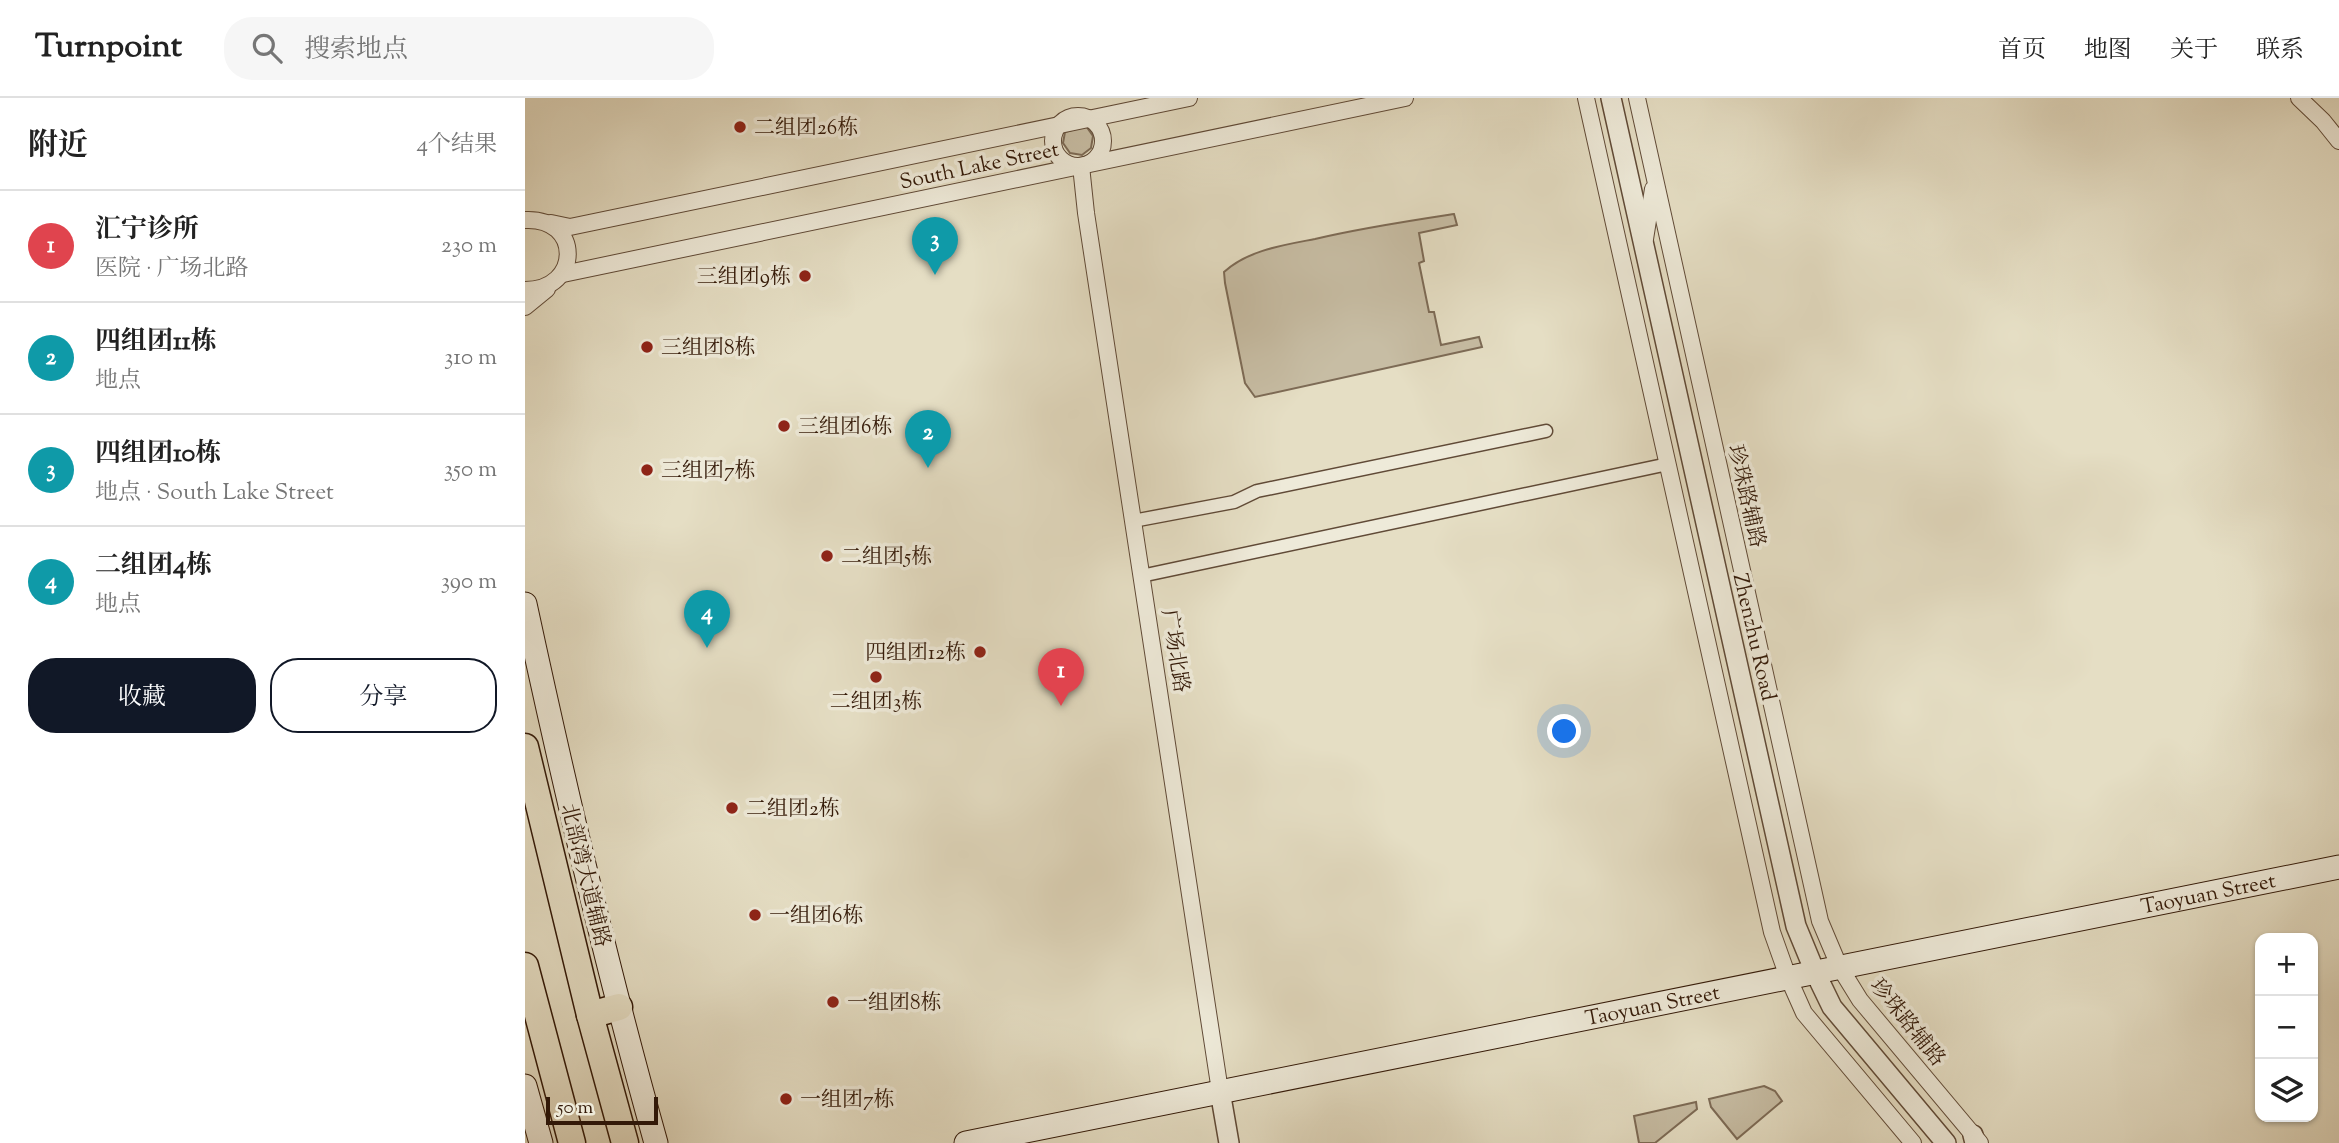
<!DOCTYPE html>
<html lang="zh">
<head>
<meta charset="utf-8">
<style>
	body { margin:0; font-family:"Sorts Mill Goudy","Noto Serif SC",serif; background:#f6f6f6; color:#222 }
	.controls { position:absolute; right:21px; bottom:21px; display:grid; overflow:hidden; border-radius:14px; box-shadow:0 2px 5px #0004 }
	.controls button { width:63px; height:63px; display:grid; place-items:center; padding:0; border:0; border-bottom:2px solid #e0e0e0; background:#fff; color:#222; font:35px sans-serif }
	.scale { position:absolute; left:21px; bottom:18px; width:112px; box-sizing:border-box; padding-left:7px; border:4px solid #331908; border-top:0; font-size:19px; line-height:24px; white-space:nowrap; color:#331908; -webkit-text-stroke:5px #eeead9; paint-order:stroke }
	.you { position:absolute; left:1040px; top:634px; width:24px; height:24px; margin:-18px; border:5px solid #fff; border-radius:50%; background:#1a73e8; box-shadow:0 0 0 10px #1a73e833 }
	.badge { display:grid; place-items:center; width:46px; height:46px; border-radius:50%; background:#111827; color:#fff; font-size:23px; font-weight:700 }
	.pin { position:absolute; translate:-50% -58px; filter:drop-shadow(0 2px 4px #0008) }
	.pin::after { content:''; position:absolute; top:37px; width:24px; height:21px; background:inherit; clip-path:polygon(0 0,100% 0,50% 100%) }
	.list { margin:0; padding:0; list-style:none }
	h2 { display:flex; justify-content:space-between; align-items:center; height:91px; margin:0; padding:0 28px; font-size:30px }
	h2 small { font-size:23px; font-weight:400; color:#767676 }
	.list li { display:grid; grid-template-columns:46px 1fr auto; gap:21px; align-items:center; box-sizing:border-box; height:112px; padding:0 28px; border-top:2px solid #e0e0e0 }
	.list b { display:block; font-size:26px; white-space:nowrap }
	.list p { margin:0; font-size:23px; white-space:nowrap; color:#767676 }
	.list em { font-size:23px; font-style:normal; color:#767676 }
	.actions { display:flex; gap:14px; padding:21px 28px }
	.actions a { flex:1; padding:16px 0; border:2px solid #111827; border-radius:28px; text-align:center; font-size:24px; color:#111827 }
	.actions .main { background:#111827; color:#fff }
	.icon { flex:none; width:38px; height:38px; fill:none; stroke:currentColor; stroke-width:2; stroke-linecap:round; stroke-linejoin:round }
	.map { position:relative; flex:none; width:1814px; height:1045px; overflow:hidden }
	header { display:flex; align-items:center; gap:42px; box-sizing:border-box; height:98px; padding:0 35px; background:#fff; border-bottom:2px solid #e0e0e0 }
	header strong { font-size:33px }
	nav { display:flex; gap:38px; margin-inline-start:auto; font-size:24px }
	.search { width:490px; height:63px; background:#f6f6f6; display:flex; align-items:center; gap:18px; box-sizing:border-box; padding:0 24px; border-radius:28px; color:#767676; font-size:26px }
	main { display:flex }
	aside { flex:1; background:#fff }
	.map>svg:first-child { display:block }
	.green { fill:#c7bda4; stroke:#7d6b56; stroke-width:2 }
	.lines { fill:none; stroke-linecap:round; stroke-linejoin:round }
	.pedestrian-casing { stroke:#604a37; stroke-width:15 }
	.minor-casing { stroke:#604a37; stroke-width:18 }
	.tertiary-casing { stroke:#604a37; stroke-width:22 }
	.secondary-casing { stroke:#331908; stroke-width:25 }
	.trunk-casing { stroke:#331908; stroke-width:29 }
	.pedestrian { stroke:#eeead9; stroke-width:12 }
	.minor { stroke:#eeead9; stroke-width:16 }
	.tertiary { stroke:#eeead9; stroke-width:19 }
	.secondary { stroke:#eeead9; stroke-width:23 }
	.trunk { stroke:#e5dec4; stroke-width:26 }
	.poi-dot { fill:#8f2418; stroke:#eeead9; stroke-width:2.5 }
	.labels { text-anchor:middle; stroke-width:7; stroke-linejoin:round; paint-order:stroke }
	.poi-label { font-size:21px; fill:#331908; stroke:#eeead9; text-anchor:start }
	.street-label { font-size:21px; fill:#331908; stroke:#eeead9 }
</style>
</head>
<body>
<header>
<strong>Turnpoint</strong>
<div class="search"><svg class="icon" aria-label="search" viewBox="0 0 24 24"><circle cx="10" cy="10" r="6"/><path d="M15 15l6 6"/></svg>搜索地点</div>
<nav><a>首页</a><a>地图</a><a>关于</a><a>联系</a></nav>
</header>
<main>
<aside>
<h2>附近<small>4个结果</small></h2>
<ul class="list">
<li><span class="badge" style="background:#e0444e">1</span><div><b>汇宁诊所</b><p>医院 · 广场北路</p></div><em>230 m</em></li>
<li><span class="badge" style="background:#0f9aa8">2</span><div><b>四组团11栋</b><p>地点</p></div><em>310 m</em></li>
<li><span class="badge" style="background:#0f9aa8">3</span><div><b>四组团10栋</b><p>地点 · South Lake Street</p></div><em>350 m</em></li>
<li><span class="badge" style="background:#0f9aa8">4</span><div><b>二组团4栋</b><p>地点</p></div><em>390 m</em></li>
</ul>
<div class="actions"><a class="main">收藏</a><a>分享</a></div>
</aside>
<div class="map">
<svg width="1814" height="1045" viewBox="0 0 1814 1045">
	<rect width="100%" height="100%" fill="#e5dec4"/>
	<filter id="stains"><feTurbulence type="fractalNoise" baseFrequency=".00286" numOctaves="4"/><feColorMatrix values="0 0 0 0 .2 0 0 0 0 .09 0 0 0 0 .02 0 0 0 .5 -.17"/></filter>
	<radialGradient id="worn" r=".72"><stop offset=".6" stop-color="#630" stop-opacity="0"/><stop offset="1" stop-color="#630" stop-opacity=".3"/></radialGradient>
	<!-- green -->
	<g class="green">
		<polygon points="561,28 568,38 566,50 557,57 545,55 538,45 540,34"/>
		<path d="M929,116L932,127L894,135L899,163L894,165L904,214H909L916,247L954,239L957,249L730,299L720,285L700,185L699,174C723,152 759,147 790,141C836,130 883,123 929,116Z"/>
		<polygon points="1239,988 1250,993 1257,1003 1212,1041 1186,1009 1184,1001"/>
		<polygon points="1171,1004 1172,1011 1130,1045 1114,1045 1109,1018"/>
	</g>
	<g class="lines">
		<!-- pedestrian casing -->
		<g class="pedestrian-casing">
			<g id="pedestrian">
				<polyline points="608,423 709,404 732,393 1021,333"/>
				<polyline points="616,478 1143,366"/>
			</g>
		</g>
		<!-- minor casing -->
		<g class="minor-casing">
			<g id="minor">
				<polyline points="1061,0 1247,834 1263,879 1279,915 1388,1045"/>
				<polyline points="1112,0 1295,823 1314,868 1335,902 1455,1045"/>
				<polyline points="1774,0 1798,23 1814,43"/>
				<circle cx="553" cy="43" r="25"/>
				<polyline points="556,68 561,115 695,993"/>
				<path d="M0,122C57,119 57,192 0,192"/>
				<polyline points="26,125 45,129 664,0"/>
				<polyline points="1120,141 1128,91"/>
				<polyline points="38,176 880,0"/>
				<polyline points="0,209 22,191"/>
			</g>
		</g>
		<!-- tertiary casing -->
		<g class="tertiary-casing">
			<g id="tertiary">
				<polyline points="1086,0 1271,828 1290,874 1307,909 1421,1045"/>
				<polyline points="695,993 704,1045"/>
				<polyline points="1448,1037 1450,1045"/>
			</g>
		</g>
		<!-- secondary casing -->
		<g class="secondary-casing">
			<g id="secondary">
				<path d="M0,506C39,687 81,867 131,1045"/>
				<polyline points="0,988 16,1045"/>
				<path id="s1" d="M441,1045L1814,769"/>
			</g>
		</g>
		<!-- trunk casing -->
		<g class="trunk-casing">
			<g id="trunk">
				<polyline points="0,649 65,917 100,1045"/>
				<polyline points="0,868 47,1045"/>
				<polyline points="65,917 94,909"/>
			</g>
		</g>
		<!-- pedestrian -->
		<use href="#pedestrian" class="pedestrian"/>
		<!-- minor -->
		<use href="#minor" class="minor"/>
		<!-- tertiary -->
		<use href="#tertiary" class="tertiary"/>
		<!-- secondary -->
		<use href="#secondary" class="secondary"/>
		<!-- trunk -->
		<use href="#trunk" class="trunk"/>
	</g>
	<!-- markers -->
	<g class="poi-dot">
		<circle cx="215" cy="29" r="7"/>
		<circle cx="280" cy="178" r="7"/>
		<circle cx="122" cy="249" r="7"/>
		<circle cx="259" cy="328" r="7"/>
		<circle cx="122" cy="372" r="7"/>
		<circle cx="302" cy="458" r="7"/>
		<circle cx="455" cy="554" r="7"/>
		<circle cx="351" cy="579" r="7"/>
		<circle cx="207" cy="710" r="7"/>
		<circle cx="230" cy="817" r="7"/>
		<circle cx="308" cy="904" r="7"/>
		<circle cx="261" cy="1001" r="7"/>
	</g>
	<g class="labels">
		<!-- poi labels -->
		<g class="poi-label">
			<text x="229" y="36">二组团26栋</text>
			<text x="266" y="185" text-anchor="end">三组团9栋</text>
			<text x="136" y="256">三组团8栋</text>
			<text x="273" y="335">三组团6栋</text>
			<text x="136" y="379">三组团7栋</text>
			<text x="316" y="465">二组团5栋</text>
			<text x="441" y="561" text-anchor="end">四组团12栋</text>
			<text x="351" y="610" text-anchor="middle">二组团3栋</text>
			<text x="221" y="717">二组团2栋</text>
			<text x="244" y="824">一组团6栋</text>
			<text x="322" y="911">一组团8栋</text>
			<text x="275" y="1008">一组团7栋</text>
		</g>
		<!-- street labels -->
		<g class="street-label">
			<text transform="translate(454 67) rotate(-12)" y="7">South Lake Street</text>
			<text transform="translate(1222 398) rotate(77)" y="7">珍珠路辅路</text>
			<text transform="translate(1230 539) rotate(77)" y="7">Zhenzhu Road</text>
			<text transform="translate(651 553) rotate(81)" y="7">广场北路</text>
			<text transform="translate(61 777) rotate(76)" y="7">北部湾大道辅路</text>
			<text dy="7" stroke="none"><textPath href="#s1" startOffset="1267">Taoyuan Street</textPath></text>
			<text dy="7" stroke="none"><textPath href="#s1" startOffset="700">Taoyuan Street</textPath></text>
			<text transform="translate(1383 924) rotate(51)" y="7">珍珠路辅路</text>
		</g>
	</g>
	<rect width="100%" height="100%" filter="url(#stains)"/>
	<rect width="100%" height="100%" fill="url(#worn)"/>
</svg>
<div class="controls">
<button>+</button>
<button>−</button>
<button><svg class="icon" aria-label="layers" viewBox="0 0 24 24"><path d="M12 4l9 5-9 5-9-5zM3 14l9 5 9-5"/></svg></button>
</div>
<div class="scale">50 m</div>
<div class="you"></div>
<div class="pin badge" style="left:536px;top:608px;background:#e0444e">1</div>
<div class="pin badge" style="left:403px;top:370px;background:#0f9aa8">2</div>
<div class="pin badge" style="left:410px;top:177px;background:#0f9aa8">3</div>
<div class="pin badge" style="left:182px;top:550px;background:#0f9aa8">4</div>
</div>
</main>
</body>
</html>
